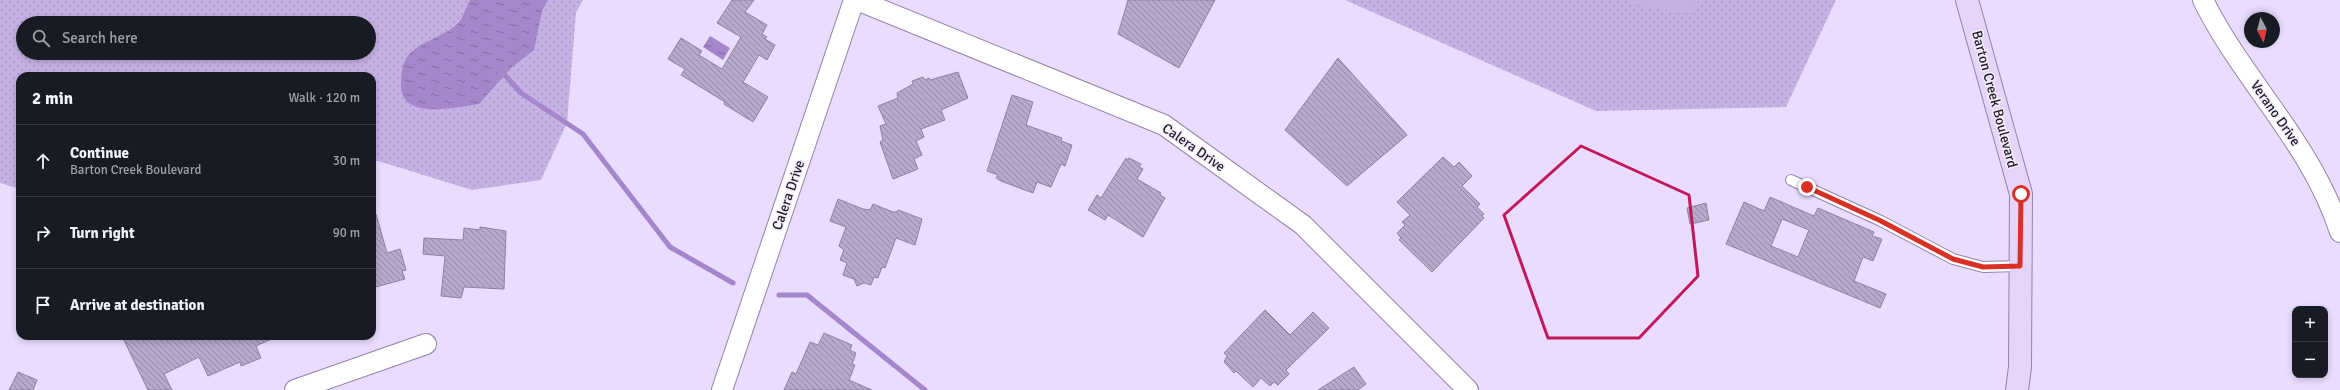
<!DOCTYPE html>
<html lang="en">
<head>
<meta charset="utf-8">
<style>
	body { margin:0; font-family:Signika,sans-serif; background:#20242c; color:#f1f3f6 }
	.controls { position:absolute; right:12px; bottom:12px; display:grid; overflow:hidden; border-radius:8px; box-shadow:0 2px 6px #0003 }
	.controls button { width:36px; height:36px; display:grid; place-items:center; padding:0; border:0; border-bottom:1px solid #363941; background:#171b24; color:#f1f3f6; font:20px sans-serif }
	.compass { position:absolute; left:2244px; top:12px; width:36px; height:36px; border-radius:50%; background:#171b24; box-shadow:0 2px 6px #0003; rotate:173deg }
	.stop { position:absolute; width:12px; height:12px; margin:-9px; border:3px solid #d93025; border-radius:50%; background:#fff }
	.stop.end { background:#d93025; border-color:#fff; box-shadow:0 1px 4px #0008 }
	.list { margin:0; padding:0; list-style:none }
	h2 { display:flex; justify-content:space-between; align-items:center; height:52px; margin:0; padding:0 16px; font-size:17px }
	h2 small { font-size:13px; font-weight:400; color:#9ea1a6 }
	.list li { display:grid; grid-template-columns:26px 1fr auto; gap:12px; align-items:center; box-sizing:border-box; height:72px; padding:0 16px; border-top:1px solid #363941 }
	.list b { display:block; font-size:15px; white-space:nowrap }
	.list p { margin:0; font-size:13px; white-space:nowrap; color:#9ea1a6 }
	.list em { font-size:13px; font-style:normal; color:#9ea1a6 }
	.icon { flex:none; width:22px; height:22px; fill:none; stroke:currentColor; stroke-width:2; stroke-linecap:round; stroke-linejoin:round }
	.map { position:relative; flex:none; width:2340px; height:390px; overflow:hidden }
	.search { position:absolute; background:#171b24; box-shadow:0 2px 6px #0003; left:16px; top:16px; width:360px; height:44px; display:flex; align-items:center; gap:10px; box-sizing:border-box; padding:0 14px; border-radius:22px; color:#9ea1a6; font-size:15px }
	.panel { position:absolute; background:#171b24; box-shadow:0 2px 6px #0003; left:16px; top:72px; width:360px; height:268px; border-radius:12px }
	.map>svg:first-child { display:block }
	.grass { fill:url(#grass-dots); fill-rule:evenodd }
	.pitch { fill:#c6b1e4 }
	.water { fill:url(#water-ripples) }
	.lines { fill:none; stroke-linecap:round; stroke-linejoin:round }
	.stream { stroke:#a486cb; stroke-width:5 }
	.building { fill:url(#building-back-hatch); stroke:#8e81a1; fill-rule:evenodd }
	.lane-casing { stroke:#9184a4; stroke-width:12 }
	.street-casing { stroke:#9184a4; stroke-width:22 }
	.secondary-casing { stroke:#9184a4; stroke-width:24 }
	.lane { stroke:#fff; stroke-width:10 }
	.street { stroke:#fff; stroke-width:20 }
	.secondary { stroke:#e5d4f8; stroke-width:22 }
	.route { stroke:#d93025; stroke-width:5 }
	.marked { fill:none; stroke:#c2185b; stroke-width:3; stroke-linejoin:round }
	.labels { text-anchor:middle; stroke-width:3; stroke-linejoin:round; paint-order:stroke }
	.street-label { font-size:14px; fill:#1e1925; stroke:#f3edfc }
</style>
</head>
<body>
<div class="map">
<svg width="2340" height="390" viewBox="0 0 2340 390">
	<defs>
		<pattern id="grass-dots" width="8" height="8" patternUnits="userSpaceOnUse"><rect width="8" height="8" fill="#c6b1e4"/><path d="M2 2h.1M6 6h.1" fill="none" stroke="#aa98c3" stroke-width="1.8" stroke-linecap="round"/></pattern>
		<pattern id="water-ripples" width="26" height="14" patternUnits="userSpaceOnUse"><rect width="26" height="14" fill="#a486cb"/><path d="M2 4q2-2 4 0t4 0M15 11q2-2 4 0t4 0" fill="none" stroke="#856da5"/></pattern>
		<pattern id="building-back-hatch" width="6" height="6" patternUnits="userSpaceOnUse"><rect width="6" height="6" fill="#b7a9cb"/><path d="M-1 5l2 2M0 0l6 6M5-1l2 2" fill="none" stroke="#9489a5"/></pattern>
	</defs>
	<rect width="100%" height="100%" fill="#eadcff"/>
	<!-- grass -->
	<g class="grass">
		<path d="M0,0H583L576,13L567,123L541,180L472,190L378,161H372V76H20V189L0,183ZM23,23H369V53H23Z"/>
		<polygon points="1345,0 1836,0 1786,107 1596,111"/>
	</g>
	<!-- pitch -->
	<polygon class="pitch" points="1625,0 1700,0 1691,12 1685,13 1643,7"/>
	<!-- water -->
	<g class="water">
		<path d="M470,0H548L542,11L534,50L511,68L479,104C456,107 398,122 401,82C401,72 403,61 410,53C424,40 448,35 459,22C464,16 466,7 470,0Z"/>
		<polygon points="710,36 730,48 723,60 703,47"/>
	</g>
	<g class="lines">
		<!-- stream -->
		<g class="stream">
			<polyline points="500,74 505,75 521,93 583,134 670,247 733,283"/>
			<polyline points="779,295 807,295 925,390"/>
		</g>
	</g>
	<!-- building -->
	<g class="building">
		<polygon points="732,0 754,0 745,12 767,25 762,34 767,37 765,39 775,45 767,60 759,55 743,82 768,97 753,122 724,104 725,102 681,75 685,69 668,59 681,38 702,51 699,55 722,69 741,37 717,23"/>
		<polygon points="1128,0 1215,0 1179,68 1118,34"/>
		<polygon points="1338,58 1407,135 1347,186 1285,130"/>
		<polygon points="958,72 968,98 941,110 945,120 921,129 924,137 916,141 922,155 914,159 918,169 893,179 880,142 883,140 880,126 886,124 878,106 898,98 897,93 913,84 912,81 923,77 925,80 929,78 930,80"/>
		<polygon points="1012,95 1033,102 1026,125 1062,138 1061,141 1072,145 1065,166 1061,164 1051,187 1037,182 1033,193 1001,181 996,178 998,175 987,171"/>
		<polygon points="1443,157 1454,167 1459,162 1472,176 1462,186 1480,204 1477,207 1484,214 1482,216 1484,218 1432,272 1399,240 1401,238 1397,233 1405,225 1402,222 1410,215 1397,202"/>
		<polygon points="1126,158 1128,160 1129,158 1141,164 1139,167 1143,169 1137,179 1161,193 1160,195 1165,198 1143,237 1108,215 1105,220 1088,210 1097,195 1101,198"/>
		<path d="M1770,197L1814,216L1818,208L1874,232L1872,236L1882,239L1873,261L1863,257L1854,281L1886,294L1880,308L1726,244L1744,202L1764,211ZM1782,219L1809,230L1798,257L1771,246Z"/>
		<polygon points="838,199 863,209 870,210 873,204 893,212 897,212 898,210 922,219 915,245 896,238 885,268 882,267 878,278 874,277 871,285 864,283 857,286 854,279 843,275 847,263 840,260 844,250 839,246 846,227 830,221"/>
		<polygon points="1706,203 1709,220 1690,224 1687,208"/>
		<polygon points="376,214 387,253 400,249 406,270 402,271 405,279 372,288 372,215"/>
		<polygon points="480,227 506,231 504,289 464,287 461,298 441,296 445,256 423,254 424,238 463,240 464,228 480,230"/>
		<polygon points="1265,310 1290,335 1313,312 1329,328 1286,370 1289,374 1278,385 1274,382 1270,386 1261,378 1253,387 1236,371 1234,373 1224,362 1227,356 1224,353"/>
		<polygon points="824,333 852,345 850,350 856,353 852,364 855,365 849,380 872,390 784,390 792,372 796,374 810,342 818,345"/>
		<polygon points="122,336 278,336 256,346 261,358 241,366 240,362 208,376 199,357 164,374 172,390 148,390"/>
		<polygon points="1354,367 1366,384 1358,390 1318,390"/>
		<polygon points="18,372 37,380 33,390 9,390"/>
	</g>
	<g class="lines">
		<!-- lane casing -->
		<g class="lane-casing">
			<polyline id="lane" points="1791,180 1881,221 1953,259 1983,267 2020,266"/>
		</g>
		<!-- street casing -->
		<g class="street-casing">
			<g id="street">
				<polyline points="857,0 1164,125 1303,225 1468,390"/>
				<path d="M2203,0C2243,81 2312,144 2340,232"/>
				<polyline points="295,390 426,344"/>
				<polyline points="722,390 854,0"/>
			</g>
		</g>
		<!-- secondary casing -->
		<g class="secondary-casing">
			<polyline id="secondary" points="1967,0 2021,194 2020,367 2017,390"/>
		</g>
		<!-- lane -->
		<use href="#lane" class="lane"/>
		<!-- street -->
		<use href="#street" class="street"/>
		<!-- secondary -->
		<use href="#secondary" class="secondary"/>
	</g>
	<g class="lines">
		<!-- route -->
		<polyline class="route" points="1807,187 1881,221 1953,259 1983,267 2020,266 2021,194"/>
	</g>
	<!-- marked area -->
	<path class="marked" d="M1581,146L1689,195L1698,276L1639,338H1548L1504,215Z"/>
	<g class="labels">
		<!-- street labels -->
		<g class="street-label">
			<text transform="translate(1995 99) rotate(75)" y="5">Barton Creek Boulevard</text>
			<text transform="translate(2276 113) rotate(55)" y="5">Verano Drive</text>
			<text transform="translate(1194 147) rotate(35)" y="5">Calera Drive</text>
			<text transform="translate(788 195) rotate(-71)" y="5">Calera Drive</text>
		</g>
	</g>
</svg>
<div class="controls">
<button>+</button>
<button>−</button>
</div>
<svg class="compass" viewBox="-18 -18 36 36"><path d="M0-13l5 13h-10z" fill="#e53935"/><path d="M0 13l5-13h-10z" fill="#9ea1a6"/></svg>
<div class="stop" style="left:2021px;top:194px"></div>
<div class="stop end" style="left:1807px;top:187px"></div>
<div class="search"><svg class="icon" aria-label="search" viewBox="0 0 24 24"><circle cx="10" cy="10" r="6"/><path d="M15 15l6 6"/></svg>Search here</div>
<section class="panel">
<h2>2 min<small>Walk · 120 m</small></h2>
<ul class="list">
<li><svg class="icon" aria-label="ahead" viewBox="0 0 24 24"><path d="M12 20V5M6 11l6-6 6 6"/></svg><div><b>Continue</b><p>Barton Creek Boulevard</p></div><em>30 m</em></li>
<li><svg class="icon" aria-label="right" viewBox="0 0 24 24"><path d="M7 20v-9h11M14 6l5 5-5 5"/></svg><div><b>Turn right</b></div><em>90 m</em></li>
<li><svg class="icon" aria-label="arrive" viewBox="0 0 24 24"><path d="M6 21V4h12l-3 4 3 4H6"/></svg><div><b>Arrive at destination</b></div></li>
</ul>
</section>
</div>
</body>
</html>
